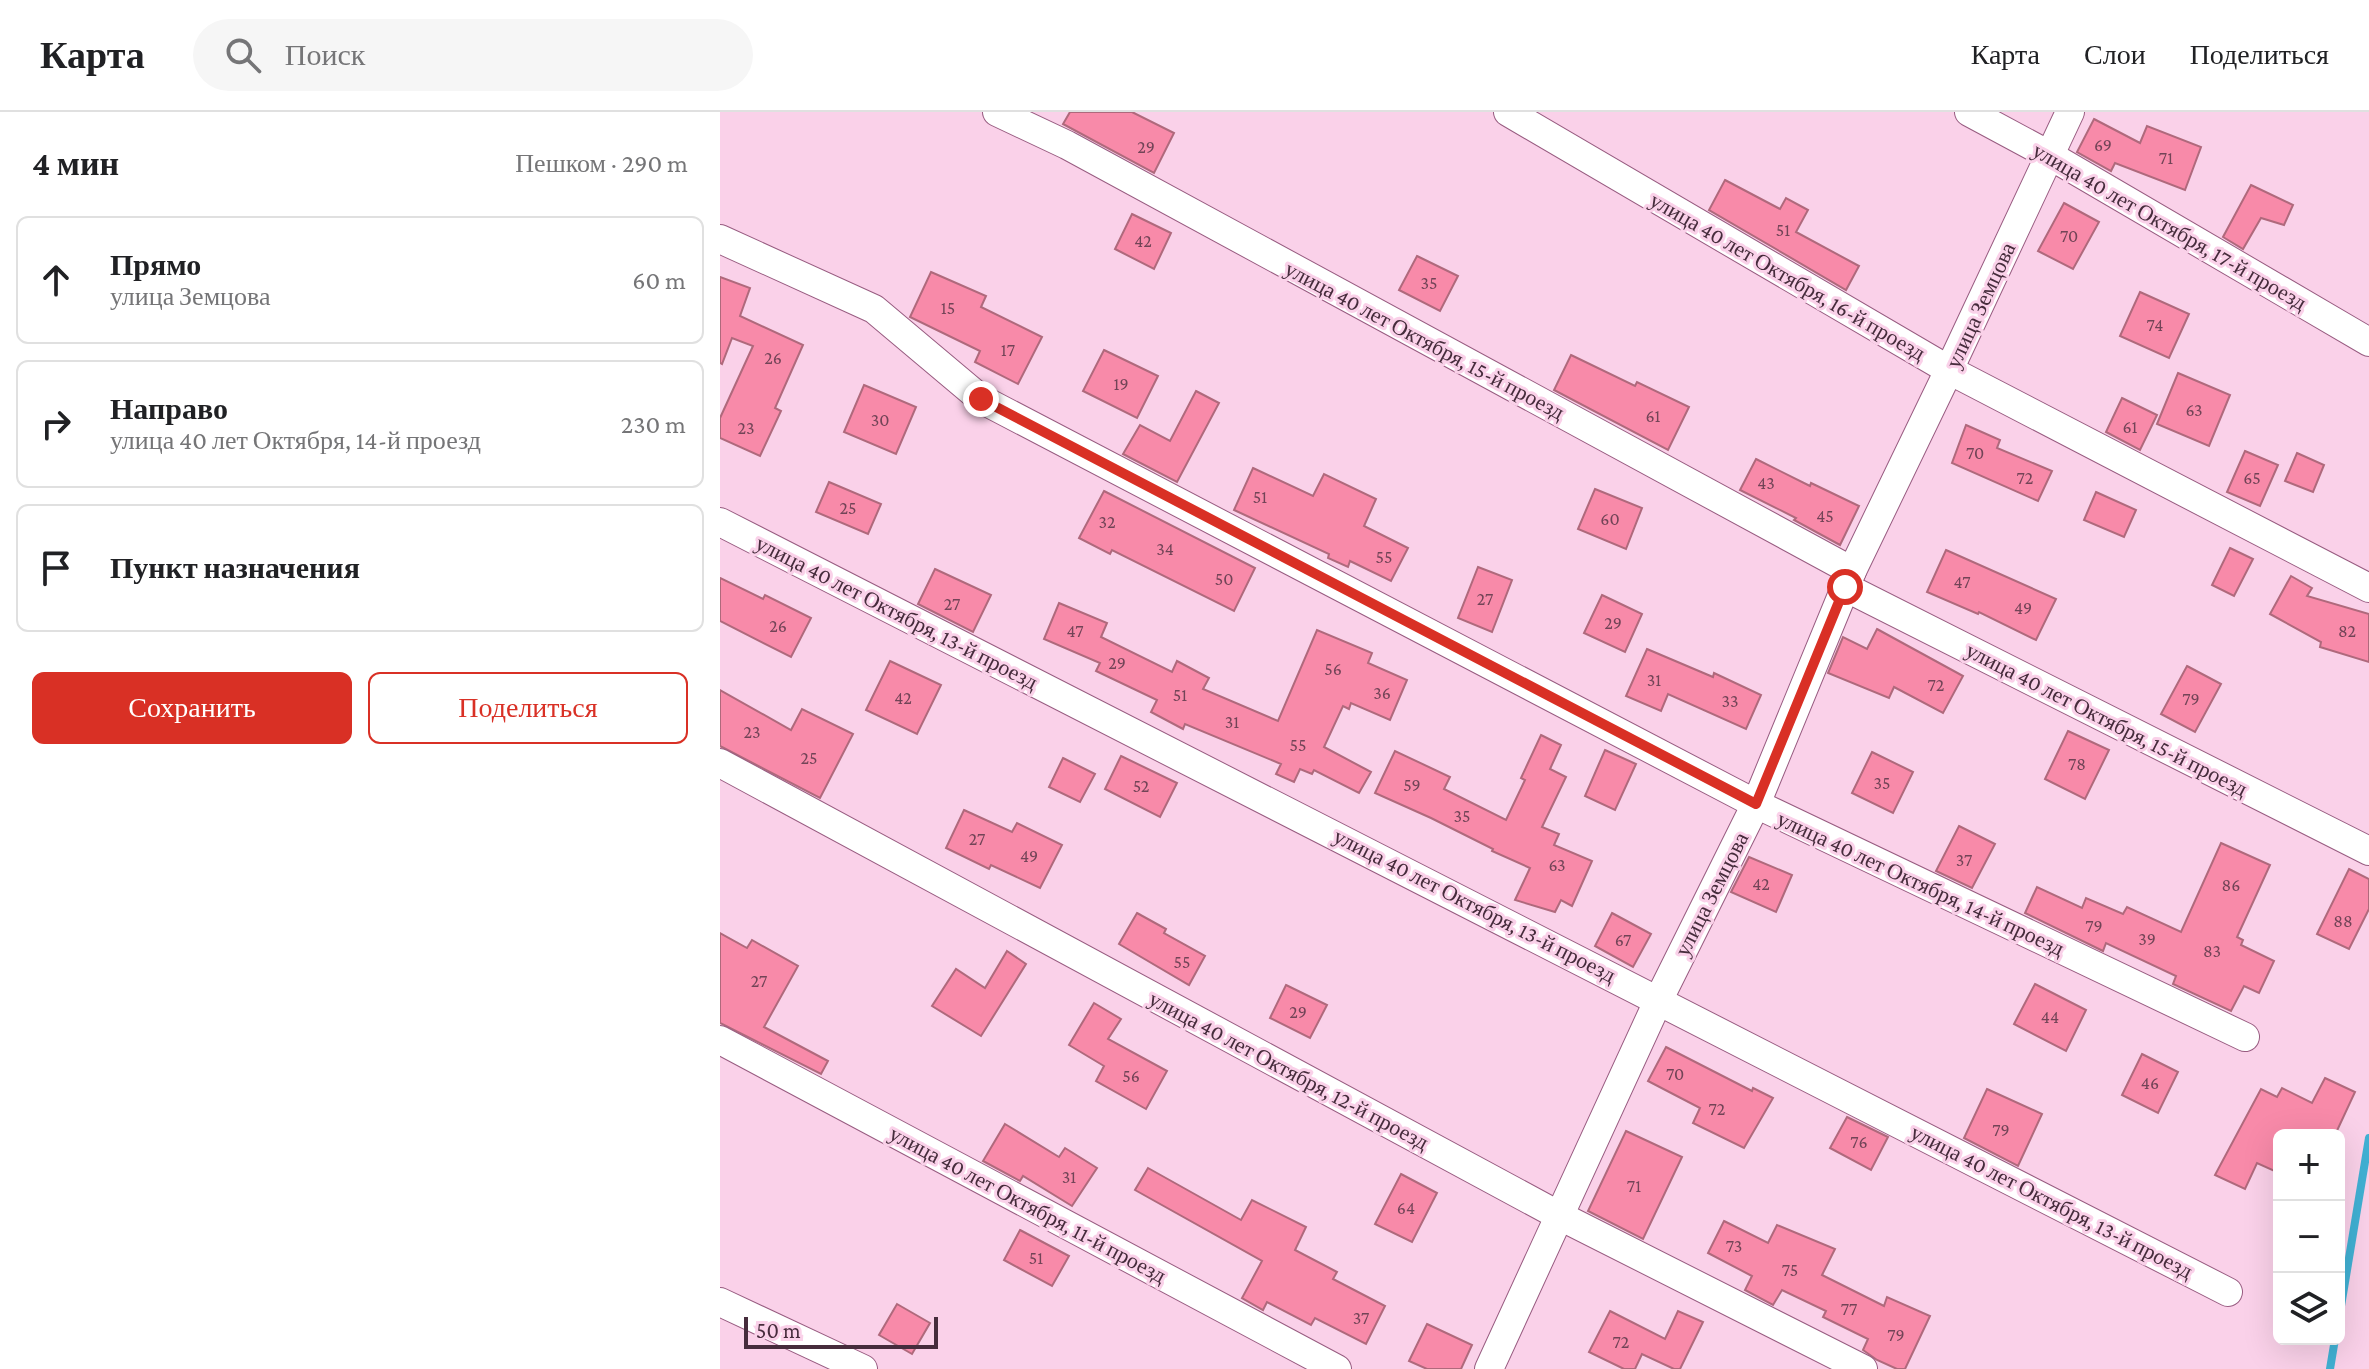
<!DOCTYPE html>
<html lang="ru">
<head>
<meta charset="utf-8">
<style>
	body { margin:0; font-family:"Crimson Pro",serif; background:#f6f6f6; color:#202124 }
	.controls { position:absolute; right:24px; bottom:24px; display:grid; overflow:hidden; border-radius:12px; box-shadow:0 8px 32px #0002 }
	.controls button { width:72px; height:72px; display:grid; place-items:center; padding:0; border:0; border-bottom:2px solid #e0e0e0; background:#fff; color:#202124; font:40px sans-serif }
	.scale { position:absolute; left:24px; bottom:20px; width:194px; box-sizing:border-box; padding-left:8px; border:4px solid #462c3c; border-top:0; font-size:22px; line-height:28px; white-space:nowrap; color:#462c3c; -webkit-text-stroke:6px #fad1e9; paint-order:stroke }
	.stop { position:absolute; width:24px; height:24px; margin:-18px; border:6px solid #d93025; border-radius:50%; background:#fff }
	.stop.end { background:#d93025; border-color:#fff; box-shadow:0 2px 8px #0008 }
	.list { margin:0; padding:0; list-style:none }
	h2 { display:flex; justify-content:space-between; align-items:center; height:104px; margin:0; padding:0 32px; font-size:34px }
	h2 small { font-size:26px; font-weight:400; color:#757577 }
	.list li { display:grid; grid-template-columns:52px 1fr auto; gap:24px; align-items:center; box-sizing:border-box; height:128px; margin:0 16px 16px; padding:0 16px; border:2px solid #e0e0e0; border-radius:12px }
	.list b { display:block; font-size:30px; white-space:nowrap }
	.list p { margin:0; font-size:26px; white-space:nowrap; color:#757577 }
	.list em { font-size:26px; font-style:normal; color:#757577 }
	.actions { display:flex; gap:16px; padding:24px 32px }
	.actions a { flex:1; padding:18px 0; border:2px solid #d93025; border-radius:12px; text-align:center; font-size:28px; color:#d93025 }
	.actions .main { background:#d93025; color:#fff }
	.icon { flex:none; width:44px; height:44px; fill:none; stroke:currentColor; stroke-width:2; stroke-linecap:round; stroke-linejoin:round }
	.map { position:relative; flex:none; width:1649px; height:1257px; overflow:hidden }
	header { display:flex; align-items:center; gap:48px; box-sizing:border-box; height:112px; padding:0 40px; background:#fff; border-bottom:2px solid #e0e0e0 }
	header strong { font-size:38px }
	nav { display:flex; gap:44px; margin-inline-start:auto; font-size:28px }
	.search { width:560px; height:72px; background:#f6f6f6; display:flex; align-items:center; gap:20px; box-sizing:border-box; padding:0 28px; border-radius:44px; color:#757577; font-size:30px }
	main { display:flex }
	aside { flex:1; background:#fff }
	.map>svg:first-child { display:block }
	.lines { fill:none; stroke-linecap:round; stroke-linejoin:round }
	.stream { stroke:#41b0d3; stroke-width:8 }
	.building { fill:#f88aa9; stroke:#af697c; stroke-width:2 }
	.street-casing { stroke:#985c81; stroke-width:30 }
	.street { stroke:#fff; stroke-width:28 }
	.route { stroke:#d93025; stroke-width:10 }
	.labels { text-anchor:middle; stroke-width:6; stroke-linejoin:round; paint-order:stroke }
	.number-label { font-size:18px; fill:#724457 }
	.street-label { font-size:22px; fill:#462c3c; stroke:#fad1e9 }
</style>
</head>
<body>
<header>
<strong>Карта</strong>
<div class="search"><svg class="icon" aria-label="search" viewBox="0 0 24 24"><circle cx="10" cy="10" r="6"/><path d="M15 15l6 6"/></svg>Поиск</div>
<nav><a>Карта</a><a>Слои</a><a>Поделиться</a></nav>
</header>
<main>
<aside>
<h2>4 мин<small>Пешком · 290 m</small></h2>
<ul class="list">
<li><svg class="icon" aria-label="ahead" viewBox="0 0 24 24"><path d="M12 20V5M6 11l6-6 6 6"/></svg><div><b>Прямо</b><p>улица Земцова</p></div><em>60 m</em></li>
<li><svg class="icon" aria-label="right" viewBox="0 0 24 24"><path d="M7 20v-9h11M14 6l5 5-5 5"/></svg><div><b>Направо</b><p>улица 40 лет Октября, 14-й проезд</p></div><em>230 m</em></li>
<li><svg class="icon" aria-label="arrive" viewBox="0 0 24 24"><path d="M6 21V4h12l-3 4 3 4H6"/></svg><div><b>Пункт назначения</b></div></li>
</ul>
<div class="actions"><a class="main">Сохранить</a><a>Поделиться</a></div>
</aside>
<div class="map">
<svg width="1649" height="1257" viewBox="0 0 1649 1257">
	<rect width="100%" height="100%" fill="#fad1e9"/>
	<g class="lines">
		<!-- stream -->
		<g class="stream">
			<polyline points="1619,1206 1649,1026"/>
			<polyline points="1610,1257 1615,1227"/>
		</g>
	</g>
	<!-- building -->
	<g class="building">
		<polygon points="350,0 412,0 454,21 434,61 343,12"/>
		<polygon points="1374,7 1420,31 1427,14 1481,35 1465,78 1395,51 1391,59 1357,40"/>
		<polygon points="1005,68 1060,97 1066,86 1088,98 1076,120 1139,154 1126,178 989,98"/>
		<polygon points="1531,73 1573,93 1564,113 1541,106 1523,137 1503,125"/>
		<polygon points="1344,91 1379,110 1353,157 1318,139"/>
		<polygon points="412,102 451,121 434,157 395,137"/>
		<polygon points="697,144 738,164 720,199 679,178"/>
		<polygon points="211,160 266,184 261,195 322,225 298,272 255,250 260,239 190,205"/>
		<polygon points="0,165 30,176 20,204 83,233 55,296 61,299 40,344 0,326 0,306 33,234 12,226 2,252 0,251"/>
		<polygon points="1420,180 1469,202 1449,246 1400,224"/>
		<polygon points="384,238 438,264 417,306 363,279"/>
		<polygon points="851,243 915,274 917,270 969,295 948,338 834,278"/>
		<polygon points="1458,261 1510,283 1489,334 1437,312"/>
		<polygon points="144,273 196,295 176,342 124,320"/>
		<polygon points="476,279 499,291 457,370 403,342 420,313 450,329"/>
		<polygon points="1402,286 1437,303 1420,338 1386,320"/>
		<polygon points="1246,313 1280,328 1277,336 1332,359 1318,389 1232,351"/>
		<polygon points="1525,339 1558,353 1540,394 1507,380"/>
		<polygon points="1577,341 1604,353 1593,380 1565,369"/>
		<polygon points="1036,347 1090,374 1091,371 1139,394 1120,433 1074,408 1076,406 1020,378"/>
		<polygon points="533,356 593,384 604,362 656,387 644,414 688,436 671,469 630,449 628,455 608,446 609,442 514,398"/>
		<polygon points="109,370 161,392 148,422 96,400"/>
		<polygon points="875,377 922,396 906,437 858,417"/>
		<polygon points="384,379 535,456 514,499 392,438 390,442 359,426"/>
		<polygon points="1376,380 1416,398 1404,425 1364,408"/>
		<polygon points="1510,436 1533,447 1514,484 1492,473"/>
		<polygon points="1226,438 1336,487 1316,528 1259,500 1258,502 1207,480"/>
		<polygon points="758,455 792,468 772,520 738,506"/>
		<polygon points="215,457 271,483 253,520 198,492"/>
		<polygon points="1571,464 1592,476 1587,484 1649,502 1649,550 1600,535 1601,530 1550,502"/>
		<polygon points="0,466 43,487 45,483 91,506 71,545 0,509"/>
		<polygon points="882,483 922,502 905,540 864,521"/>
		<polygon points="339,491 387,511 381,525 452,560 457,549 489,566 483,577 558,609 597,518 652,541 648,551 687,568 670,608 631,591 629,597 623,594 604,635 651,660 639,681 594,658 592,662 580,657 574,670 556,662 561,652 465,612 463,617 431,600 437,588 376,559 380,551 324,527"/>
		<polygon points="1157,517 1243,564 1223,601 1174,575 1169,586 1108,561 1123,525 1147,537"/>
		<polygon points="927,537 993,565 994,561 1041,583 1026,617 948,582 941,599 906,584"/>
		<polygon points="170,549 221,573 197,622 146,598"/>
		<polygon points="1467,554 1501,572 1475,620 1441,602"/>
		<polygon points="0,578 71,618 82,597 133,622 100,686 0,634"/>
		<polygon points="1348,619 1389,638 1365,687 1325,667"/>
		<polygon points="821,623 841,633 830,657 846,665 822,715 839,722 834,733 872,749 852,794 841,788 835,800 795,788 810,756 772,739 773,737 711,706 655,681 675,639 730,665 724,677 786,708 805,668 801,666"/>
		<polygon points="885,638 916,652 895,698 865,684"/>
		<polygon points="1152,640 1193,660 1173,701 1132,681"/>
		<polygon points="401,644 457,671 440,705 385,677"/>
		<polygon points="343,646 375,662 360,690 329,675"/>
		<polygon points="244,698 292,720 297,711 342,733 320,776 271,753 269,757 226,736"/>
		<polygon points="1239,714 1275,732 1252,776 1216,759"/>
		<polygon points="1501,731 1550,753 1517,825 1523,828 1521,833 1554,849 1539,881 1524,874 1511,899 1453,872 1456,864 1386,831 1383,839 1305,801 1317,775 1362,796 1366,786 1403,802 1407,795 1461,820"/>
		<polygon points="1029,745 1072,763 1056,800 1011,780"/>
		<polygon points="1629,757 1649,767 1649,797 1629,837 1597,822"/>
		<polygon points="417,801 446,817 444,821 485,844 469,873 399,832"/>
		<polygon points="892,801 931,822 913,855 875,834"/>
		<polygon points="0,821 27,836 32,828 78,854 44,915 108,949 101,962 0,911"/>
		<polygon points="287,839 306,852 261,924 212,894 236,857 265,876"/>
		<polygon points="1315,872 1366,898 1346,939 1294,912"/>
		<polygon points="566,873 607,893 590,926 550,906"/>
		<polygon points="374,891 401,907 388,927 447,959 426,997 376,969 384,954 349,933"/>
		<polygon points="946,935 1032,979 1033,976 1053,986 1024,1036 973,1011 980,996 928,969"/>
		<polygon points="1422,942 1458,960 1438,1001 1402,983"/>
		<polygon points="1605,966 1635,980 1615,1023 1559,1023 1559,1061 1537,1051 1525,1077 1495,1063 1541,977 1557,985 1562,976 1592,991"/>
		<polygon points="1267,977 1322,1002 1298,1054 1244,1026"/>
		<polygon points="1127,1005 1168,1025 1151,1058 1110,1036"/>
		<polygon points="285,1012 339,1045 345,1036 377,1056 352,1094 303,1064 300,1069 263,1049"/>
		<polygon points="906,1019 962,1045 923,1127 868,1099"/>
		<polygon points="428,1056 521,1108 532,1088 586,1115 575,1138 617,1160 613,1167 665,1194 646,1232 595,1206 591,1213 547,1190 543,1198 522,1186 542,1149 415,1078"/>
		<polygon points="681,1062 717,1081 692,1130 655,1112"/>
		<polygon points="1004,1109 1048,1131 1057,1113 1115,1137 1102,1163 1164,1194 1167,1185 1210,1204 1185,1257 1177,1257 1157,1248 1143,1238 1148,1227 1103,1205 1106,1199 1062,1178 1053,1193 1025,1178 1032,1164 988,1141"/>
		<polygon points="300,1118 349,1144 332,1174 284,1148"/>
		<polygon points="177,1192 210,1211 192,1242 159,1223"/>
		<polygon points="890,1199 945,1227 958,1199 983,1210 960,1257 954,1257 922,1242 915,1257 904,1257 869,1240"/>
		<polygon points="707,1212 752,1233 741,1257 707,1257 689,1249"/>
	</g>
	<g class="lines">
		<!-- street casing -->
		<g class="street-casing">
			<g id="street">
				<polyline points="277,0 347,33 1132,459"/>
				<polyline points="788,0 1229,258 1649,476"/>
				<polyline points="1249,0 1329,43 1649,230"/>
				<polyline points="0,127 154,197 261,287 1036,692 1525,925"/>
				<polyline points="0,410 1508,1180"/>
				<polyline points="1125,475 1649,739"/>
				<polyline points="0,651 838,1103 1143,1257"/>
				<polyline points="0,928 617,1257"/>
				<polyline points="0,1190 143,1257"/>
				<polyline points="769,1257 939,887 1036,692 1132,459 1229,258 1350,0"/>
			</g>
		</g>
		<!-- street -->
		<use href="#street" class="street"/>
	</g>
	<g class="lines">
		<!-- route -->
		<polyline class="route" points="261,287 1036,692 1125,475"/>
	</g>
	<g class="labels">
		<!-- number labels -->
		<g class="number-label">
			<text x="1383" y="39">69</text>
			<text x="426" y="41">29</text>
			<text x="1446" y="52">71</text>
			<text x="1063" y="124">51</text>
			<text x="1349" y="130">70</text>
			<text x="423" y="135">42</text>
			<text x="709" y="177">35</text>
			<text x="228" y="202">15</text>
			<text x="1435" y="219">74</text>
			<text x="288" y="244">17</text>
			<text x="53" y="252">26</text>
			<text x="401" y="278">19</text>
			<text x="1474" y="304">63</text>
			<text x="933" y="310">61</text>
			<text x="160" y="314">30</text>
			<text x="1410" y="321">61</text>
			<text x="26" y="322">23</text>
			<text x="1255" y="347">70</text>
			<text x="1305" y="372">72</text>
			<text x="1532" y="372">65</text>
			<text x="1046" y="377">43</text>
			<text x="540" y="391">51</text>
			<text x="128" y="402">25</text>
			<text x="1105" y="410">45</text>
			<text x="890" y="413">60</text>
			<text x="387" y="416">32</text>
			<text x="445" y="443">34</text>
			<text x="664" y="451">55</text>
			<text x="504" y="473">50</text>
			<text x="1242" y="476">47</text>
			<text x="765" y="493">27</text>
			<text x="232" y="498">27</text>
			<text x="1303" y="502">49</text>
			<text x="893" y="517">29</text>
			<text x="58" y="520">26</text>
			<text x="355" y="525">47</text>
			<text x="1627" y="525">82</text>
			<text x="397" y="557">29</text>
			<text x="613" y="563">56</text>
			<text x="934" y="574">31</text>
			<text x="1216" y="579">72</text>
			<text x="662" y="587">36</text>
			<text x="460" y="589">51</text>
			<text x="183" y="592">42</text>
			<text x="1471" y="593">79</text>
			<text x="1010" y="595">33</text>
			<text x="512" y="616">31</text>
			<text x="32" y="626">23</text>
			<text x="578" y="639">55</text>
			<text x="89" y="652">25</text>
			<text x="1357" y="658">78</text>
			<text x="1162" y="677">35</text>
			<text x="692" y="679">59</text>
			<text x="421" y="680">52</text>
			<text x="742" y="710">35</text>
			<text x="257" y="733">27</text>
			<text x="309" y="750">49</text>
			<text x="1244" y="754">37</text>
			<text x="837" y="759">63</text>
			<text x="1041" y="778">42</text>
			<text x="1511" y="779">86</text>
			<text x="1623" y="815">88</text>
			<text x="1374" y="820">79</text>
			<text x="1427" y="833">39</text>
			<text x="903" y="834">67</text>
			<text x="1492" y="845">83</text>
			<text x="462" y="856">55</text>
			<text x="39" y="875">27</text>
			<text x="578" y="906">29</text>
			<text x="1330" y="911">44</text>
			<text x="955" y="968">70</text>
			<text x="411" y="970">56</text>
			<text x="1430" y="977">46</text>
			<text x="997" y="1003">72</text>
			<text x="1281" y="1024">79</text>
			<text x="1139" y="1036">76</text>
			<text x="349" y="1071">31</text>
			<text x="914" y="1080">71</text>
			<text x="686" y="1102">64</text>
			<text x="1014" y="1140">73</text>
			<text x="316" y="1152">51</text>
			<text x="1070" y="1164">75</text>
			<text x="1129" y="1203">77</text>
			<text x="641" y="1212">37</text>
			<text x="1176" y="1229">79</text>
			<text x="901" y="1236">72</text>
		</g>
		<!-- street labels -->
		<g class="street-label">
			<text transform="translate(1450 114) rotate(30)" y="8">улица 40 лет Октября, 17-й проезд</text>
			<text transform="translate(1068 164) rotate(30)" y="8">улица 40 лет Октября, 16-й проезд</text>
			<text transform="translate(1260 193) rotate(-65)" y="8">улица Земцова</text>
			<text transform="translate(705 228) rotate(28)" y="8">улица 40 лет Октября, 15-й проезд</text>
			<text transform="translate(177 500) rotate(27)" y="8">улица 40 лет Октября, 13-й проезд</text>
			<text transform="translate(1387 607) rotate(27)" y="8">улица 40 лет Октября, 15-й проезд</text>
			<text transform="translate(1201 771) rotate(25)" y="8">улица 40 лет Октября, 14-й проезд</text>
			<text transform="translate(991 782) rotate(-63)" y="8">улица Земцова</text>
			<text transform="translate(755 793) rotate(27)" y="8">улица 40 лет Октября, 13-й проезд</text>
			<text transform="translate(569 958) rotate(28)" y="8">улица 40 лет Октября, 12-й проезд</text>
			<text transform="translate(1332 1089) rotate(27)" y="8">улица 40 лет Октября, 13-й проезд</text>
			<text transform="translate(308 1092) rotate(28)" y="8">улица 40 лет Октября, 11-й проезд</text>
		</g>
	</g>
</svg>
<div class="controls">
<button>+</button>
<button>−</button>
<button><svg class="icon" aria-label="layers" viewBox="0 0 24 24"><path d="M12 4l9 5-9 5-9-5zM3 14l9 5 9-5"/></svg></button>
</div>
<div class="scale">50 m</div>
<div class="stop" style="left:1125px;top:475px"></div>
<div class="stop end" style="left:261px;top:287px"></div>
</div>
</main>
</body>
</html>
